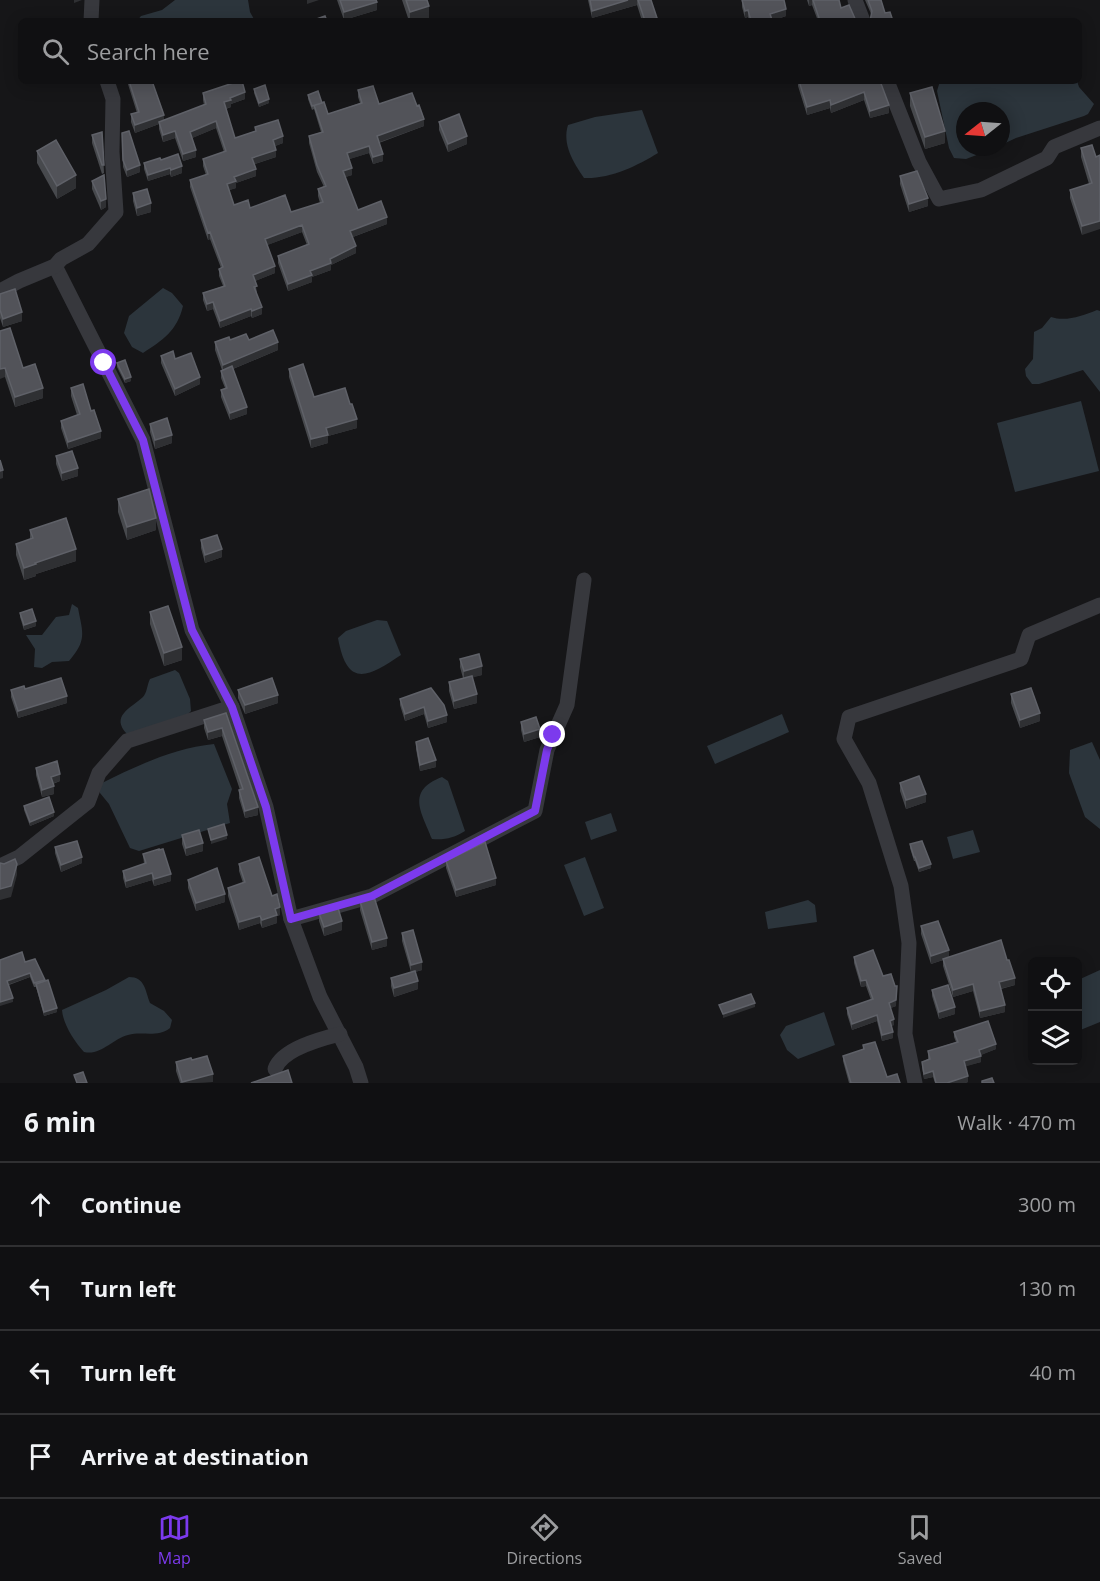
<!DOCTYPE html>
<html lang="en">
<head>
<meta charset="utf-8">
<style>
	body { margin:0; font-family:"Open Sans",sans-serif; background:#1e1e20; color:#f1f3f6 }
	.controls { position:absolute; right:18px; bottom:18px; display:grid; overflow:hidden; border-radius:9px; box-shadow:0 3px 15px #0003 }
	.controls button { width:54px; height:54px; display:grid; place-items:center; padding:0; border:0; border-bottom:2px solid #303032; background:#101012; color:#f1f3f6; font:30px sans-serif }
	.compass { position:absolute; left:956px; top:102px; width:54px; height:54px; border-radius:50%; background:#101012; box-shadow:0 3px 15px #0003; rotate:253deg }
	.stop { position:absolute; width:18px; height:18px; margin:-14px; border:4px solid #7c3aed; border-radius:50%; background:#fff }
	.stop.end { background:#7c3aed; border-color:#fff; box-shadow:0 2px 6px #0008 }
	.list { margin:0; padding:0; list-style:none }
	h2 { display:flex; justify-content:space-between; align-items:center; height:78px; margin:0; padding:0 24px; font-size:26px }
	h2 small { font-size:20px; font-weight:400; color:#9c9d9f }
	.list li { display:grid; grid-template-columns:39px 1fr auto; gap:18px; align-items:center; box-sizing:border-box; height:84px; padding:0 24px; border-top:2px solid #303032 }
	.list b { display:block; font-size:22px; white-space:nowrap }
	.list em { font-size:20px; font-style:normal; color:#9c9d9f }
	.icon { flex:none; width:33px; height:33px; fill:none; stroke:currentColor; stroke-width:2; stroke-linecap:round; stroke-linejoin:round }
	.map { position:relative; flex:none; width:1100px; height:1083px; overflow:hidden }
	.search { position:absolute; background:#101012; box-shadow:0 3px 15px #0003; left:18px; right:18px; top:18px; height:66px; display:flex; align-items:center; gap:15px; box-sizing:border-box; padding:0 21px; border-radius:9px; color:#9c9d9f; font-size:22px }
	.sheet { height:414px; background:#101012 }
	nav { display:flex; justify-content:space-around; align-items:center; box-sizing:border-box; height:84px; border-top:2px solid #303032; background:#101012; font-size:16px; color:#9c9d9f }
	nav a { display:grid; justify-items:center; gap:3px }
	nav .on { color:#7c3aed }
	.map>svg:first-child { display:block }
	.water { fill:#2c353c }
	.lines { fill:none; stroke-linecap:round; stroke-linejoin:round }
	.street { stroke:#37383d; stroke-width:15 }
	.wall { fill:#47494d }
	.shaded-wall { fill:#2f3033 }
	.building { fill:#525359; stroke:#5f6168; stroke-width:1.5 }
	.route { stroke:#7c3aed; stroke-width:8 }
</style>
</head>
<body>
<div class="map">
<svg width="1100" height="1083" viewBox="0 0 1100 1083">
	<rect width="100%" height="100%" fill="#161618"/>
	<!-- water -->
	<g class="water">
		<polygon points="175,0 248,0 250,12 255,21 137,21 141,16 162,10"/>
		<polygon points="940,81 1077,81 1079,87 1094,104 1088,114 1084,116 1016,138 1001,145 1001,111 965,111 965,147 998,147 966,159 954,158 949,148 937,91"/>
		<path d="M642,110L658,153C637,166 610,179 584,178C573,162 562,144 568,125L595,117Z"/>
		<path d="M163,288L172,293L183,306C177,331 163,340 143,353L132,347L124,333L129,316Z"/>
		<path d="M1097,310L1100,311V392L1083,370L1039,384H1032L1026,376L1025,369L1033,359L1034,332L1042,328L1051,317C1066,322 1082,316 1097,310Z"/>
		<polygon points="1081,401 1099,471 1015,492 997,423"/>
		<path d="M72,604L78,608C83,634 87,640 69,661L52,662L42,668L34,667L35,649L26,635H42L56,617L69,615Z"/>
		<path d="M377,620L387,621L401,655C368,677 347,689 338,638L346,631Z"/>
		<path d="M175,670L179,673L190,699L191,711L187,715L127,734C110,716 131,708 143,697C147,693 147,685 150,679Z"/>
		<polygon points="782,714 789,732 715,764 707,746"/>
		<polygon points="1092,742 1100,760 1100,829 1085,817 1069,773 1070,750"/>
		<path d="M214,744L232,789L227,804L230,823L139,851L130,848L109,804L100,793V784C136,766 174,748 214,744Z"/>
		<path d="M442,777L448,781L465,831C454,838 445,840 432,839C421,811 406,791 442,777Z"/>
		<polygon points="611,813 617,831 591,840 585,822"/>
		<polygon points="973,830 980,852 953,859 947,837"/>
		<polygon points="585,857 604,908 584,916 564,865"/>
		<polygon points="808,900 815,905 817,922 768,929 765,912"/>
		<polygon points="1100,970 1100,1022 1078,1031 1078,980"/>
		<path d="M129,977C145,977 145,990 150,1003L164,1011L172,1020L170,1028C158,1038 142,1031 128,1035C112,1039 101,1056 84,1052C74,1041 63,1024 62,1010L106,990Z"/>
		<polygon points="824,1012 835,1045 798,1059 787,1050 780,1035 786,1026"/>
	</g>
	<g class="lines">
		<!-- street -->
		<g class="street">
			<polyline points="855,0 863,21"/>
			<polyline points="91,21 92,0"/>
			<polyline points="887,81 919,162 939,199 981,190 1047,158 1054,147 1100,128"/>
			<polyline points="55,266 143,440 192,630 232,707 266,807 291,919 320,997 356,1067 361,1083"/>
			<polyline points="0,291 19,281 55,266 61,259 88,244 116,212 112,152 113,99 107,81"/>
			<polyline points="0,866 19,857 88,802 99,773 127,741 232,707"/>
			<polyline points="291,919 372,896 535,811 547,750 567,705 584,580"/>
			<path d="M275,1069C282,1049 320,1039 340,1034"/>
			<polyline points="915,1083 905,1034 909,943 901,886 869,783 844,739 849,717 1021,659 1029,635 1100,605"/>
		</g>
	</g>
	<!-- wall -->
	<g class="wall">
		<polygon points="337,0 376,0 377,10 344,20"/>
		<polygon points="402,0 427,0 429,18 421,21 409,21"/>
		<polygon points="588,0 651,0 657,21 642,21 637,5 592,18"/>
		<polygon points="742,0 786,16 772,21 749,21 748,17 745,18 742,7"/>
		<polygon points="807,0 839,0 841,8 856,21 818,21 812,5 809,6"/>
		<polygon points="865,0 881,0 871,20 872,16"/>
		<polygon points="127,81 152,81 164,120 204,105 203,100 203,93 245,99 231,104 231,107 226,109 235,138 255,131 255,127 283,143 275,146 276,157 255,164 256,176 236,183 236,188 229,190 234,205 250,208 291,212 320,203 318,196 318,189 324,187 317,172 309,143 309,136 321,132 314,109 312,110 308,99 308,95 322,103 328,114 360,103 358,97 358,90 379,104 424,126 379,143 383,161 373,164 369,153 349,159 352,175 345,177 358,210 387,224 353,237 356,253 331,265 331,270 312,277 312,282 288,291 278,263 278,256 307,245 302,232 267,245 275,273 255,281 257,293 256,293 262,314 252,318 251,316 220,328 213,309 207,311 203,300 203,293 223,286 219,276 219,269 221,268 210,239 208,240 190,187 190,180 206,175 203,166 203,159 224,152 216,128 192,138 196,157 183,161 175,138 163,142 159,129 159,124 135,133 131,122 131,114 137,113"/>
		<polygon points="798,81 880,81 889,113 870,118 864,100 831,113 830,108 807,115 798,86"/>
		<polygon points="254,89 269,103 259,107 254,93"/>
		<polygon points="910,93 945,143 925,149 910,106"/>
		<polygon points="439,122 467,144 448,152 439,130"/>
		<polygon points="102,132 104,173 102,174 92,143 92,135"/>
		<polygon points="122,133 140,172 127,177 123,167"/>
		<polygon points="1081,148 1096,157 1082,235 1070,198 1070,190 1089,184 1081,157"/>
		<polygon points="37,151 76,188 57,199 37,163"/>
		<polygon points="161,160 182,173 171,177 170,174 148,181 144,169 144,163"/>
		<polygon points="900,176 928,206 909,212 900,184"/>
		<polygon points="92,181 106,207 101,210 92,189"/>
		<polygon points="133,193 151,212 137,216 133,201"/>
		<polygon points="0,294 22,321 3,327 0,318"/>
		<polygon points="0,331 23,368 43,398 15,407 5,377"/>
		<polygon points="230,340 249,340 278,350 233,369 247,414 230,420 221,397 221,390 225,388 221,378 221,371 222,370 215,350 215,342"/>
		<polygon points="161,356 175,359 200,384 175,396 161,363"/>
		<polygon points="117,363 131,381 125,383 117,367"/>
		<polygon points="289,369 314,397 357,428 328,436 328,443 311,448 289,377"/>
		<polygon points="71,388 101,438 68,449 61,428 61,421 77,415 71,396"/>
		<polygon points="150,424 172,443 155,449 150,432"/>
		<polygon points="56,456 78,476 62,481 56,464"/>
		<polygon points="118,499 156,530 127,540 118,512"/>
		<polygon points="30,530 76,561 36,574 36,576 24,580 16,555 16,544 30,539"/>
		<polygon points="201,540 222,557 205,563 201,548"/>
		<polygon points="150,612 182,660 164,666 150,624"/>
		<polygon points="20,613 36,626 24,630 20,617"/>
		<polygon points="460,659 482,675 472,677 477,703 454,709 449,691 449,682 463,678 460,667"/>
		<polygon points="25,689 67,703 18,718 11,697 11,690"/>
		<polygon points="238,690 278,703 245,714 238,698"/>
		<polygon points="1011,694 1040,721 1020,728 1011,703"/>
		<polygon points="400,699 444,705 447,722 428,728 424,714 405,721 400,705"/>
		<polygon points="226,713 258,815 245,818 239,798 239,790 240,790 222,736 208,740 204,728 204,720"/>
		<polygon points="521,722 540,737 524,742 521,730"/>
		<polygon points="416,742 436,767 420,771 416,749"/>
		<polygon points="36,768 60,781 53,784 54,794 42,797 36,775"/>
		<polygon points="900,783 926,802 906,809 900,791"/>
		<polygon points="24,806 54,816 30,826 24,810"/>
		<polygon points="182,835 203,851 186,856 182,844"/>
		<polygon points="910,844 931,868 919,872 915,861 914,861 910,848"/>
		<polygon points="55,847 82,863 61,872 55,853"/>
		<polygon points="143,854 171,881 154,886 152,880 126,888 123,878 123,871 144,864"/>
		<polygon points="446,861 496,885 456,897 446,868"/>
		<polygon points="239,864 272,896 280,915 277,916 277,923 262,928 260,923 239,930 228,896 228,888 243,883 239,871"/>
		<polygon points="188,880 225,902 196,911 188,888"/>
		<polygon points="360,901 387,946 372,950 360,910"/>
		<polygon points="319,913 342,930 324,936 319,921"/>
		<polygon points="921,926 949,957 1015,985 1001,989 1005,1012 980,1018 973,991 953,997 943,966 943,960 931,964 921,934"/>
		<polygon points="402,933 422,970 415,972 418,989 394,997 391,986 391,978 411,972 402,941"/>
		<polygon points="854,957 883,976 896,1006 890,1008 894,1025 891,1026 893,1038 882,1041 877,1021 852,1030 847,1014 847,1008 871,1000 866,986 861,987 854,963"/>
		<polygon points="0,960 25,962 45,981 57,1012 44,1016 36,987 34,987 30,977 9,985 13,1002"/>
		<polygon points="932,990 955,1014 939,1019 932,996"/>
		<polygon points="954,1032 996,1049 980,1055 981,1062 965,1066 968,1082 965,1083 935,1083 933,1077 924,1079 922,1067 922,1062 928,1059 928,1051 956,1042 954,1037"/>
		<polygon points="863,1045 887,1077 900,1083 849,1083 843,1061 843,1056 863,1050"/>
		<polygon points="192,1060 213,1082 180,1083 176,1071 176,1062"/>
	</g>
	<!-- shaded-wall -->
	<g class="shaded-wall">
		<polygon points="74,0 82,0 74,3"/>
		<polygon points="307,0 319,0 307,4"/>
		<polygon points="628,0 637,0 637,5 592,18 592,11"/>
		<polygon points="809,0 812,0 812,5 809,6"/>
		<polygon points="377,2 377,10 344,20 344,12"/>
		<polygon points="429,6 429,18 421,21 410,21 410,12"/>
		<polygon points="786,9 786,16 772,21 767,21 770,14"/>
		<polygon points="748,10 748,17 745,18 745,11"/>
		<polygon points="245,92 245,99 231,104 231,107 224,109 224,102 230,98"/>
		<polygon points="864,92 864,100 831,113 831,105"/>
		<polygon points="269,99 269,103 259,107 259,103"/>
		<polygon points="830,100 830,108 807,115 807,107"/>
		<polygon points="889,105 889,113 870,118 870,111"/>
		<polygon points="164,115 164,123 159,122 159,124 135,133 135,125"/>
		<polygon points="424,119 424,126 377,143 377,136"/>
		<polygon points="216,121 216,128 190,139 190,132"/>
		<polygon points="175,131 175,138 163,142 163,135"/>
		<polygon points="945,131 945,143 925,149 925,137"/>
		<polygon points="283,136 283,143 273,147 273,140"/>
		<polygon points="467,136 467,144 448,152 448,144"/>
		<polygon points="369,146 369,153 347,160 347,153"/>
		<polygon points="196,150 196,157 183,161 183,154"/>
		<polygon points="276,150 276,157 252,165 252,158"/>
		<polygon points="383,154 383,161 373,164 373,157"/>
		<polygon points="140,165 140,172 127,177 127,170"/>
		<polygon points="182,166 182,173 171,177 171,170"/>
		<polygon points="170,168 170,174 148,181 148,175"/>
		<polygon points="352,168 352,175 343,178 343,171"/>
		<polygon points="256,169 256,176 236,183 236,188 227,191 227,184 234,177"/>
		<polygon points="76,175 76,188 57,199 57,186"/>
		<polygon points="928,198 928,206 909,212 909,204"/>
		<polygon points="106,199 106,207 101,210 101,201"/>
		<polygon points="151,203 151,212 137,216 137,208"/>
		<polygon points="387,217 387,224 350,238 350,231"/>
		<polygon points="1100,221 1100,229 1082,235 1082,226"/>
		<polygon points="302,225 302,232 265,246 265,239"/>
		<polygon points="210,232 210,239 208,240 208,233"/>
		<polygon points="356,246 356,253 331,265 331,270 312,277 312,282 288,291 288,284 330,259"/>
		<polygon points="275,266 275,273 253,282 253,275"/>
		<polygon points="213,302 213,309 207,311 207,304"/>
		<polygon points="262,307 262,314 252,318 252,311"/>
		<polygon points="251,309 251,316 220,328 220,321"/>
		<polygon points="22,312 22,321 3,327 3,319"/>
		<polygon points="278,342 278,350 223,373 223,365"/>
		<polygon points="5,368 5,377 0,379 0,369"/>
		<polygon points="131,377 131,381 125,383 125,379"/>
		<polygon points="200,377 200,384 175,396 175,389"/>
		<polygon points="43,388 43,398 15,407 15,397"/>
		<polygon points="247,407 247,414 230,420 230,413"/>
		<polygon points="357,419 357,428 328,436 328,443 311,448 311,439 326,428"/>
		<polygon points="101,431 101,438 68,449 68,442"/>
		<polygon points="172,435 172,443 155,449 155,440"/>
		<polygon points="78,468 78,476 62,481 62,473"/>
		<polygon points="3,470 3,478 0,479 0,471"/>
		<polygon points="156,518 156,530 127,540 127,527"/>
		<polygon points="76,549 76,561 36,574 36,576 24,580 24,568 35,563"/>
		<polygon points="222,549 222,557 205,563 205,555"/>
		<polygon points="36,621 36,626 24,630 24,625"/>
		<polygon points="182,647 182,660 164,666 164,653"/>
		<polygon points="482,666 482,675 464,680 464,671"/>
		<polygon points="477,694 477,703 454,709 454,701"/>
		<polygon points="278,695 278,703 245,714 245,705"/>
		<polygon points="67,696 67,703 18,718 18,711"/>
		<polygon points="424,707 424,714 405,721 405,714"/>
		<polygon points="1040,713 1040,721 1020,728 1020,720"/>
		<polygon points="447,715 447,722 428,728 428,721"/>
		<polygon points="222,728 222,736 208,740 208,732"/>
		<polygon points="540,729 540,737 524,742 524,734"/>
		<polygon points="436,760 436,767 420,771 420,765"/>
		<polygon points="60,774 60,781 51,784 51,777"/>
		<polygon points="54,786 54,794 42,797 42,790"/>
		<polygon points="926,794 926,802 906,809 906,800"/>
		<polygon points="258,807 258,815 245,818 245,811"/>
		<polygon points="54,812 54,816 30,826 30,822"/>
		<polygon points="227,835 227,839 211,844 211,840"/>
		<polygon points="203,843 203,851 186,856 186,848"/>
		<polygon points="82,857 82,863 61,872 61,865"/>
		<polygon points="17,864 17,875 11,897 0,900 0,889"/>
		<polygon points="931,864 931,868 919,872 919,868"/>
		<polygon points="152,873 152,880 126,888 126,881"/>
		<polygon points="171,874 171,881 154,886 154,879"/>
		<polygon points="496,878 496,885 456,897 456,890"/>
		<polygon points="225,894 225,902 196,911 196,903"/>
		<polygon points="280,907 280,915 277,916 277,923 262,928 262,920 275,909"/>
		<polygon points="260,916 260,923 239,930 239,922"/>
		<polygon points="342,921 342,930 324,936 324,927"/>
		<polygon points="387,938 387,946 372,950 372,942"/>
		<polygon points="949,950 949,958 931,964 931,956"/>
		<polygon points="422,962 422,970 411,973 411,965"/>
		<polygon points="30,973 30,977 7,985 7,981"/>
		<polygon points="1015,978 1015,985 999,989 999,982"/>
		<polygon points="866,980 866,986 861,987 861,981"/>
		<polygon points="418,981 418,989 394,997 394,988"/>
		<polygon points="973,984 973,991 953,997 953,990"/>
		<polygon points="897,986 896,1006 889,1009 889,1003"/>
		<polygon points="13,998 13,1002 0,1006 0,1002"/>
		<polygon points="755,1003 755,1007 723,1018 723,1014"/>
		<polygon points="1005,1005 1005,1012 980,1018 980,1011"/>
		<polygon points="955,1007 955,1014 939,1019 939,1012"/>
		<polygon points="57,1008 57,1012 44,1016 44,1012"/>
		<polygon points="877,1015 877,1021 852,1030 852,1024"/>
		<polygon points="894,1019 894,1025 890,1027 890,1021"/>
		<polygon points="893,1032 893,1038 882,1041 882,1035"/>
		<polygon points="996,1044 996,1049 979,1056 979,1050"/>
		<polygon points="981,1056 981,1062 964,1067 964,1061"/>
		<polygon points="933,1071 933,1077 924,1079 924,1074"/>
		<polygon points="213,1074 213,1082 182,1083 182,1082"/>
		<polygon points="968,1076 968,1082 965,1083 947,1083"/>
	</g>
	<!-- building -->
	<g class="building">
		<polygon points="340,0 376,0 377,2 344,12"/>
		<polygon points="406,0 427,0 429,6 410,12"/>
		<polygon points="590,0 628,0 592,11"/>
		<polygon points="638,0 651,0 657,18 645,21"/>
		<polygon points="742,0 784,0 786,9 770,14 772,20 767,21 751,21 748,10 745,11"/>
		<polygon points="813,0 839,0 841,8 849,5 856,21 820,21"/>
		<polygon points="868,0 881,0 885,13 890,12 893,21 870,21 872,11"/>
		<polygon points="325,16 327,21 311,21"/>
		<polygon points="129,81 152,81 164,115 135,125 131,114 139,112"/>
		<polygon points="239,81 242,81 245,92 230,98 231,100 224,102 235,138 256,131 255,127 278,120 283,136 273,140 276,150 252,158 256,169 234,177 236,181 227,184 234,205 248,200 250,208 285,195 291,212 323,202 318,189 326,186 317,165 309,136 323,132 314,105 324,102 328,114 362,103 358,90 373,86 379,104 412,93 417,106 419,105 424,119 377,136 383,154 373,157 369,146 347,153 352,168 343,171 358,210 381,201 387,217 350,231 356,246 330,259 331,263 310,271 312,275 288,284 278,256 309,244 302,225 265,239 275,266 253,275 257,286 254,287 262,307 252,311 251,309 220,321 213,302 207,304 203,293 225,286 219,269 223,267 210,232 208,233 190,180 208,174 203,159 226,151 216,121 190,132 196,150 183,154 175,131 163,135 159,122 206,104 203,93"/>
		<polygon points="799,81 880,81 889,105 870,111 864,92 831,105 830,100 807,107"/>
		<polygon points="265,85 269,99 259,103 254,89"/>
		<polygon points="932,87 945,131 925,137 910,93"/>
		<polygon points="318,91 322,103 312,106 308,95"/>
		<polygon points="459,114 467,136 448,144 439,122"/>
		<polygon points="129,131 140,165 127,170 123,160 122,133"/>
		<polygon points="102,132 104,165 102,165 92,135"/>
		<polygon points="56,140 76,175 57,186 37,151"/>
		<polygon points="1092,145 1096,157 1100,155 1100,221 1082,226 1070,190 1092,183 1081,148"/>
		<polygon points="178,154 182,166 171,170 170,168 148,175 144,163 160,158 161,160"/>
		<polygon points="917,171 928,198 909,204 900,176"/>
		<polygon points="104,175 106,199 101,201 92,181"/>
		<polygon points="147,189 151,203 137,208 133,193"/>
		<polygon points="15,289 22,312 3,319 0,310 0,294"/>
		<polygon points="10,328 23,368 35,364 43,388 15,397 5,368 0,369 0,331"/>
		<polygon points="273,330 278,342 223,365 215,342 229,337 230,340 246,334 249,340"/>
		<polygon points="173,351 175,359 191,353 200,377 175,389 161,356"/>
		<polygon points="125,360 131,377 125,379 117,363"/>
		<polygon points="303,364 314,397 345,388 350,404 352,404 357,419 326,428 328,435 311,439 289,369"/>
		<polygon points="232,366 247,407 230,413 221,390 227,388 221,371"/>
		<polygon points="83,384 91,411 94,410 101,431 68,442 61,421 80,414 71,388"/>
		<polygon points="167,418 172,435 155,440 150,424"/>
		<polygon points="72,451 78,468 62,473 56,456"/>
		<polygon points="0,460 3,470 0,471"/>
		<polygon points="149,489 156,518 127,527 118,499"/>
		<polygon points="66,518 76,549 35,563 36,564 24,568 16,544 33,538 30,530"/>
		<polygon points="217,535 222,549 205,555 201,540"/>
		<polygon points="168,606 182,647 164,653 150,612"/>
		<polygon points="32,609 36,621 24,625 20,613"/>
		<polygon points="479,654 482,666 464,671 460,659"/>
		<polygon points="472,676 477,694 454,701 449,682"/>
		<polygon points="61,678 67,696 18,711 11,690 24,686 25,689"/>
		<polygon points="272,678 278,695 245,705 238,690"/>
		<polygon points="431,688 444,705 447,715 428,721 424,707 405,714 400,699"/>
		<polygon points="1031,688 1040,713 1020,720 1011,694"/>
		<polygon points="226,713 258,807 245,811 239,790 243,789 222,728 208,732 204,720"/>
		<polygon points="536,717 540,729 524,734 521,722"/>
		<polygon points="428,738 436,760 420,765 416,742"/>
		<polygon points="57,761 60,774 51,777 54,786 42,790 36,768"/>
		<polygon points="919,776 926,794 906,800 900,783"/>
		<polygon points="49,797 54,812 30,822 24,806"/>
		<polygon points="224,824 227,835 211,840 208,829"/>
		<polygon points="199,830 203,843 186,848 182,835"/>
		<polygon points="77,841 82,857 61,865 55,847"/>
		<polygon points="922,841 931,864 919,868 915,857 914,857 910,844"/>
		<polygon points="485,842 496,878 456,890 446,861"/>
		<polygon points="159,849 159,850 163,849 171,874 154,879 152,873 126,881 123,871 146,863 143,854"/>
		<polygon points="259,857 272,896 277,894 280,907 275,909 277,915 262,920 260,916 239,922 228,888 245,882 239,864"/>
		<polygon points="15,859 17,864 11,886 0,889 0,863 4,864"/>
		<polygon points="217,868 225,894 196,903 188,880"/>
		<polygon points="374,897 387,938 372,942 360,901"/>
		<polygon points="338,908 342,921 324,927 319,913"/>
		<polygon points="938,921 949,950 931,956 921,926"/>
		<polygon points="413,930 422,962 411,965 402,933"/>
		<polygon points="1001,940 1007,960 1009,960 1015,978 999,982 1005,1005 980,1011 973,984 953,990 943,959"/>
		<polygon points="873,950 883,976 891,974 895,986 897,986 896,1000 889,1003 894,1019 890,1021 893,1032 882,1035 877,1015 852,1024 847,1008 873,999 866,980 861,981 854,957"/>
		<polygon points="22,952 25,962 35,959 45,980 34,983 30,973 7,981 13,998 0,1002 0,960"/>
		<polygon points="415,971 418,981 394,988 391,978"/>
		<polygon points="48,980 57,1008 44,1012 36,984"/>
		<polygon points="948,985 955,1007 939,1012 932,990"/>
		<polygon points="751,994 755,1003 723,1014 719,1005"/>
		<polygon points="988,1021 996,1044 979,1050 981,1056 964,1061 968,1076 947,1083 936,1083 933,1071 924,1074 922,1062 930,1059 928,1051 958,1042 954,1032"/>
		<polygon points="875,1042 887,1077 897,1074 900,1083 851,1083 843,1056 864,1049 863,1045"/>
		<polygon points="207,1056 213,1074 182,1082 176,1062 191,1058 192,1060"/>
		<polygon points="288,1070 292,1083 251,1083"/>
		<polygon points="83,1072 87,1083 77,1083 74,1075"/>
		<polygon points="992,1078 994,1083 982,1083 982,1081"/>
	</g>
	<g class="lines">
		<!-- route -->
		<polyline class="route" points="104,363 143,440 192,630 232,707 266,807 291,919 372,896 535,811 547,750 553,735"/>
	</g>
</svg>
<div class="controls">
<button><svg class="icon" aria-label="locate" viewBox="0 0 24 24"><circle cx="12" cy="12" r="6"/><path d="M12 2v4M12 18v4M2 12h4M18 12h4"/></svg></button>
<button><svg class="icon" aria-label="layers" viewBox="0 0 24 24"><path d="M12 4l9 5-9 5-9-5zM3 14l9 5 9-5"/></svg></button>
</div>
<svg class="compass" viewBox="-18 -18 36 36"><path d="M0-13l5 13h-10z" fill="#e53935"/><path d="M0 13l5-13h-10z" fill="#9c9d9f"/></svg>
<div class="stop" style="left:104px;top:363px"></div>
<div class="stop end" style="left:553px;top:735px"></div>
<div class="search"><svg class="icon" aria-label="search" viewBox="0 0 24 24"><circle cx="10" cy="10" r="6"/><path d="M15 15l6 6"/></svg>Search here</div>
</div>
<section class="sheet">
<h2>6 min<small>Walk · 470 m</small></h2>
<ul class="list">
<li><svg class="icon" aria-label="ahead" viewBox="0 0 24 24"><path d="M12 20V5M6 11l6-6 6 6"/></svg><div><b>Continue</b></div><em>300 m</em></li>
<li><svg class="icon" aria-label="left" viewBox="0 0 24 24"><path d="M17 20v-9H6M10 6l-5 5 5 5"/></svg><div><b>Turn left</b></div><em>130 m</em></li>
<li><svg class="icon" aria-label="left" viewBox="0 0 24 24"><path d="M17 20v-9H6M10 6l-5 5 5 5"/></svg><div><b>Turn left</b></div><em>40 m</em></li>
<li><svg class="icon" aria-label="arrive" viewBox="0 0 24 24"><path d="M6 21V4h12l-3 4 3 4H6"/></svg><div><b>Arrive at destination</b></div></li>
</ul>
</section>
<nav>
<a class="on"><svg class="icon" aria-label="map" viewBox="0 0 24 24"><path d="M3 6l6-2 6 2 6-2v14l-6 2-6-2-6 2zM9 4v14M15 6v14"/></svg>Map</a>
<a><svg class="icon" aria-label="directions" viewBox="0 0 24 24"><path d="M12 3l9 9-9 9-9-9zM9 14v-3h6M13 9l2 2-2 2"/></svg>Directions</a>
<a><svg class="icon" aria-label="saved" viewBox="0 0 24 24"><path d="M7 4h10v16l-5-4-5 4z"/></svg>Saved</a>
</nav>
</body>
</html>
